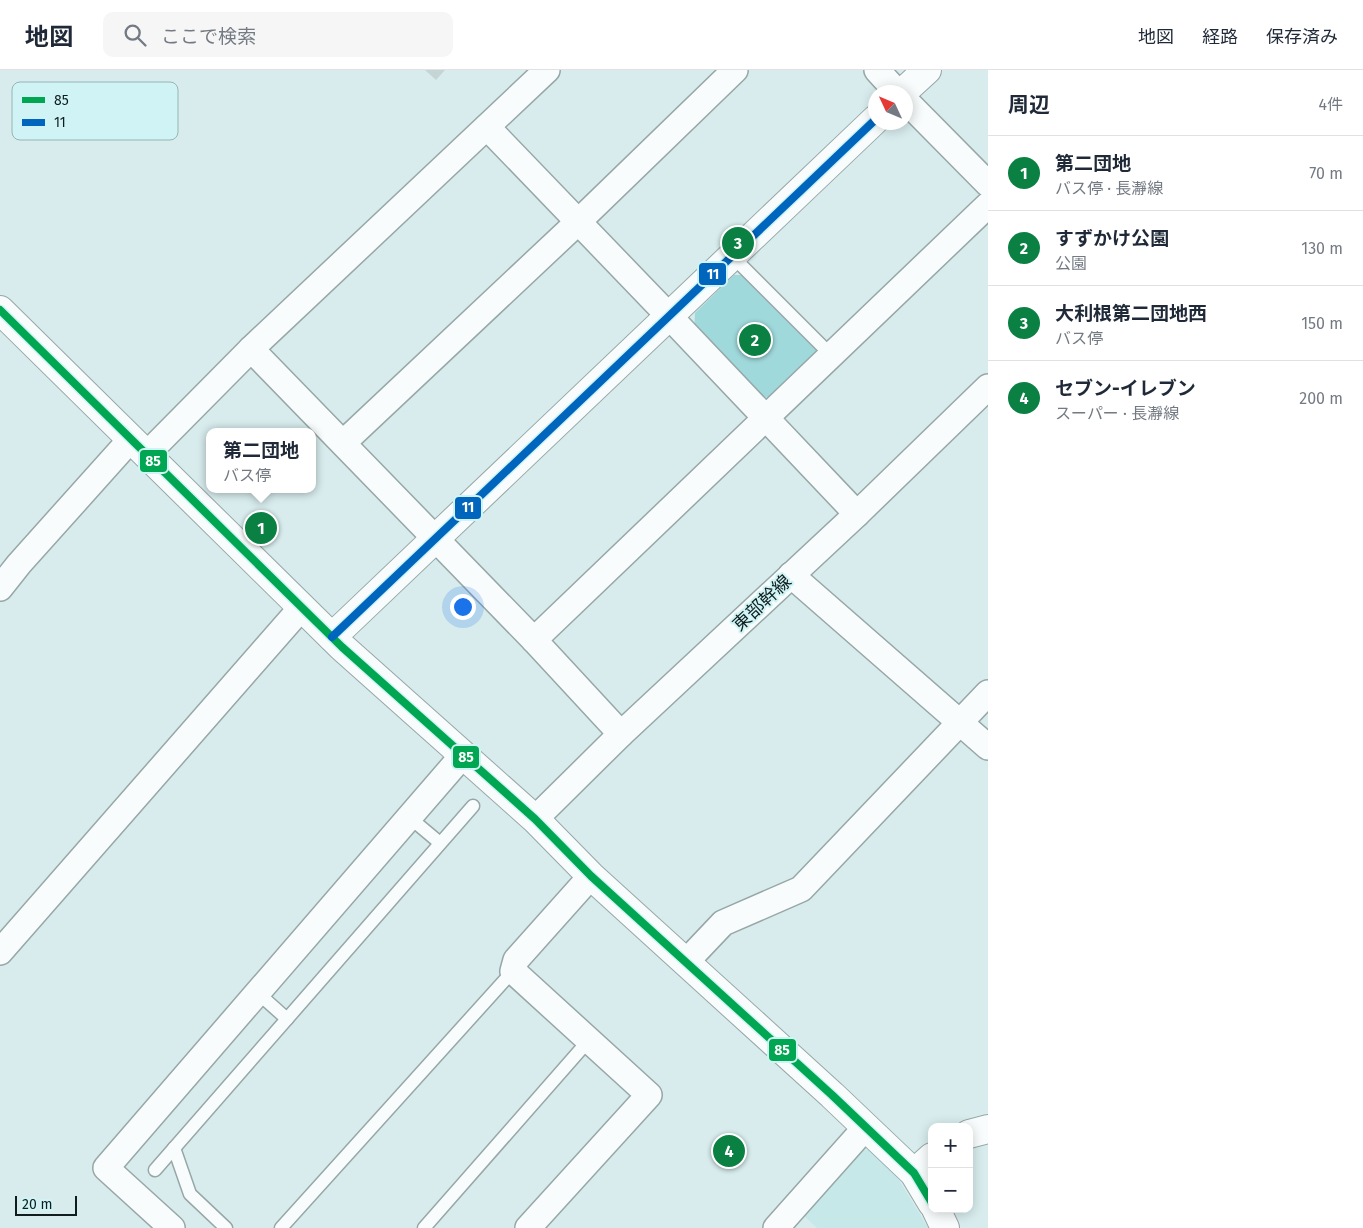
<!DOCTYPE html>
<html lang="ja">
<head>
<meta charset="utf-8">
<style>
	body { margin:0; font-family:"Fira Sans","Noto Sans JP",sans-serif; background:#f6f6f7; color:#1f2937 }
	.controls { position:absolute; right:15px; bottom:15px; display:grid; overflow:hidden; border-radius:10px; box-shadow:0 2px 12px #0003 }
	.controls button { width:45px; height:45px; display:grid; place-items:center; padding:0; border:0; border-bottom:1px solid #e0e1e3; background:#fff; color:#1f2937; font:25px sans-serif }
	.compass { position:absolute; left:868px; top:15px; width:45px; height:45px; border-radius:50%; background:#fff; box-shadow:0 2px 12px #0003; rotate:314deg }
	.scale { position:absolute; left:15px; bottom:12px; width:62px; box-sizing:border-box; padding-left:5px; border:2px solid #101d1e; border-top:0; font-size:14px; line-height:18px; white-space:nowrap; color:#101d1e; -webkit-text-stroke:4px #d0f4f5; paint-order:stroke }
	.you { position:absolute; left:462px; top:536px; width:18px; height:18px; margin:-12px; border:4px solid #fff; border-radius:50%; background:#1a73e8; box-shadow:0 0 0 8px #1a73e833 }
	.badge { display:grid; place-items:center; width:32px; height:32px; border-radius:50%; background:#0b8043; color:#fff; font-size:16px; font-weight:700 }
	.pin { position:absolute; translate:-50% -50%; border:2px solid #fff; box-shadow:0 1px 5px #0006 }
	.popup { position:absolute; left:206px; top:358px; width:110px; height:65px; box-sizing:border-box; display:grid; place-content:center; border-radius:10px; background:#fff; filter:drop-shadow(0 1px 4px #0005); font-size:16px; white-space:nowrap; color:#747a83 }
	.popup b { font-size:19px; color:#1f2937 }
	.popup::after { content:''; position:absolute; left:50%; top:100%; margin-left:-10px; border:10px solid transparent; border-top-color:#fff }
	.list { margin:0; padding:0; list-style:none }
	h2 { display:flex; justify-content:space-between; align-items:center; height:65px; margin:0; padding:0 20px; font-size:21px }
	h2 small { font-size:16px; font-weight:400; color:#747a83 }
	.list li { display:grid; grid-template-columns:32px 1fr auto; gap:15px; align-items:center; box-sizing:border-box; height:75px; padding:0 20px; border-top:1px solid #e0e1e3 }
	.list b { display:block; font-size:19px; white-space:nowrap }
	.list p { margin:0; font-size:16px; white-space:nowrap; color:#747a83 }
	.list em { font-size:16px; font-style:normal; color:#747a83 }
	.icon { flex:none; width:28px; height:28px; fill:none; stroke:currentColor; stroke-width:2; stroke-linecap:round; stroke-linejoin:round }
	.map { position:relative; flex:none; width:988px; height:1158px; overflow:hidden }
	header { display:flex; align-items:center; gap:30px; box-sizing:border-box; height:70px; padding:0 25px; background:#fff; border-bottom:1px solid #e0e1e3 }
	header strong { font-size:24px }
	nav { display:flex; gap:28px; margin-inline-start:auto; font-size:18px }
	.search { width:350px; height:45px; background:#f6f6f7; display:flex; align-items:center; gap:12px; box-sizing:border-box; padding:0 18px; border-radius:10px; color:#747a83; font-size:19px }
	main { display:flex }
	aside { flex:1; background:#fff }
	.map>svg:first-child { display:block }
	.built { fill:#c6e8e9 }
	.green { fill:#a0d9db }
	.building { fill:#c5d5d5 }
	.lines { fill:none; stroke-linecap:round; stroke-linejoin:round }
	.lane-casing { stroke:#97a7a7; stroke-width:15 }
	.street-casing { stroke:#97a7a7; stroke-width:28 }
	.secondary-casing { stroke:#97a7a7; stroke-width:30 }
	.primary-casing { stroke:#97a7a7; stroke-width:30 }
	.lane { stroke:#f9fcfc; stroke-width:12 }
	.street { stroke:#f9fcfc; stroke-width:25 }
	.secondary { stroke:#f9fcfc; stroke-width:28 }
	.primary { stroke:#f9fcfc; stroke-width:28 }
	.bus-1-casing { stroke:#d0f4f5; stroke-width:11 }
	.bus-2-casing { stroke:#d0f4f5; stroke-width:11 }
	.bus-1 { stroke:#00a651; stroke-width:8 }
	.bus-2 { stroke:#0065bd; stroke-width:8 }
	.labels { text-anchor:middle; stroke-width:4; stroke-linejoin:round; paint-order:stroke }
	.street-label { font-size:18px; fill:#101d1e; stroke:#d0f4f5 }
	.key { fill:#d0f4f5; stroke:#96b4b4; stroke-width:1 }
	.key-label { font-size:14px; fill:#101d1e }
	.line-badge { stroke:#d0f4f5; stroke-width:2 }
	.badge-label { font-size:14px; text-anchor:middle; font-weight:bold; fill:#fff }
</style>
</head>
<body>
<header>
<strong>地図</strong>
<div class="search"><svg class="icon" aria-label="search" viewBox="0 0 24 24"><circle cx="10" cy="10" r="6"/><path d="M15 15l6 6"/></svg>ここで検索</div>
<nav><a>地図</a><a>経路</a><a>保存済み</a></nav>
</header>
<main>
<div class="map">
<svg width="988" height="1158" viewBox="0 0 988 1158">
	<rect width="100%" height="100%" fill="#d8eced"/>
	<!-- built -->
	<polygon class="built" points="870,1079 879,1087 899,1110 928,1158 817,1158 804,1146 809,1138 856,1082"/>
	<!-- green -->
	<polygon class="green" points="734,205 744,205 817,279 815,288 776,328 760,327 694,261 695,243"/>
	<!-- building -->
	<polygon class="building" points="425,0 445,0 436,10"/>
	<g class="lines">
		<!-- lane casing -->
		<g class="lane-casing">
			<g id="lane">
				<polyline points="732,186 831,285"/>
				<polyline points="409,747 440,773"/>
				<polyline points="258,923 287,949"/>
				<polyline points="174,1078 190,1124 226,1158"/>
				<polyline points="155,1100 473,736"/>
				<polyline points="281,1158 513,901"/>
				<polyline points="424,1158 589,970"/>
			</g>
		</g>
		<!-- street casing -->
		<g class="street-casing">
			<g id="street">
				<polyline points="877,0 897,22"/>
				<polyline points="906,31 988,114"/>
				<polyline points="487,57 668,245 857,444"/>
				<polyline points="251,279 534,570 621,664"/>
				<polyline points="343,373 578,152 735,0"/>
				<polyline points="147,384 251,279 547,0"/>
				<polyline points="791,505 988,677"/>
				<polyline points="0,518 19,494 131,369"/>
				<polyline points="534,570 988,135"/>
				<polyline points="535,749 621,664 857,444 988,317"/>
				<polyline points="0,882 302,537"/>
				<polyline points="686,892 723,853 801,819 988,623"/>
				<polyline points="172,1158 106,1098 463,685"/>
				<polyline points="528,1158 649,1025 513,901 516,890 591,806"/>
				<polyline points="776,1158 866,1057"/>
			</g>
		</g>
		<!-- secondary casing -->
		<g class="secondary-casing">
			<g id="secondary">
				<polyline points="903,22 927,0"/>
				<polyline points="332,567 876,49"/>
				<polyline points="969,1064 988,1059"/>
				<polyline points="914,1103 932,1087"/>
			</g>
		</g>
		<!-- primary casing -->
		<g class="primary-casing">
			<g id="primary">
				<polyline points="0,240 342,577 535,749 591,806 832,1025 914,1103 932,1133"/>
				<polyline points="936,1139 945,1158"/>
			</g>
		</g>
		<!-- lane -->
		<use href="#lane" class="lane"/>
		<!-- street -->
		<use href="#street" class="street"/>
		<!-- secondary -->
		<use href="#secondary" class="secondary"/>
		<!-- primary -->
		<use href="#primary" class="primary"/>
		<!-- bus-1 casing -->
		<g class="bus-1-casing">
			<polyline id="bus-1" points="0,240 342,577 535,749 591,806 832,1025 914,1103 932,1133"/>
		</g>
		<!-- bus-2 casing -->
		<g class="bus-2-casing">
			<polyline id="bus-2" points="332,567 876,49"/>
		</g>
		<!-- bus-1 -->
		<use href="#bus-1" class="bus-1"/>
		<!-- bus-2 -->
		<use href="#bus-2" class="bus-2"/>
	</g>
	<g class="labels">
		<!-- street labels -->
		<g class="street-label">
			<text transform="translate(762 533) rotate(-43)" y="6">東部幹線</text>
		</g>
	</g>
	<!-- legend -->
	<rect x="12" y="12" width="166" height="58" rx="8" class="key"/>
	<rect x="22" y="27" width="23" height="6" fill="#00a651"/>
	<rect x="22" y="49" width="23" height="7" fill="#0065bd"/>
	<g class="key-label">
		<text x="54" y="35">85</text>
		<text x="54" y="57">11</text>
	</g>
	<g class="line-badge">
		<rect x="698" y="192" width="29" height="24" rx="5" fill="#0065bd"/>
		<rect x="139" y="379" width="29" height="24" rx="5" fill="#00a651"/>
		<rect x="454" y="426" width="28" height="24" rx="5" fill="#0065bd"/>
		<rect x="452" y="675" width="28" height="24" rx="5" fill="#00a651"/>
		<rect x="768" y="968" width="29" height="24" rx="5" fill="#00a651"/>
	</g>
	<g class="badge-label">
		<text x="713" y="209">11</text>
		<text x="153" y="396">85</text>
		<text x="468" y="442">11</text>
		<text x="466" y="692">85</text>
		<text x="782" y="985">85</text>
	</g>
</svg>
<div class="controls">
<button>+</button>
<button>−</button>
</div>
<svg class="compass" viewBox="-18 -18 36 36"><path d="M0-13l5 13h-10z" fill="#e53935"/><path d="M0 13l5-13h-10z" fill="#747a83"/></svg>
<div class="scale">20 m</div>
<div class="you"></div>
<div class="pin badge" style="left:261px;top:458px">1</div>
<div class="popup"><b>第二団地</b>バス停</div>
<div class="pin badge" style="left:755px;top:270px">2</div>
<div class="pin badge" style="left:738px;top:173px">3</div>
<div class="pin badge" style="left:729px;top:1081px">4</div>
</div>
<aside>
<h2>周辺<small>4件</small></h2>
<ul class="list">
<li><span class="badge">1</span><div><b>第二団地</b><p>バス停 · 長瀞線</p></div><em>70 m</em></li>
<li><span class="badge">2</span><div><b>すずかけ公園</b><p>公園</p></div><em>130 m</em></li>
<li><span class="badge">3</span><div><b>大利根第二団地西</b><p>バス停</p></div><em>150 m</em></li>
<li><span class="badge">4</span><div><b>セブン-イレブン</b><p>スーパー · 長瀞線</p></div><em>200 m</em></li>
</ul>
</aside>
</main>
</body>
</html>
